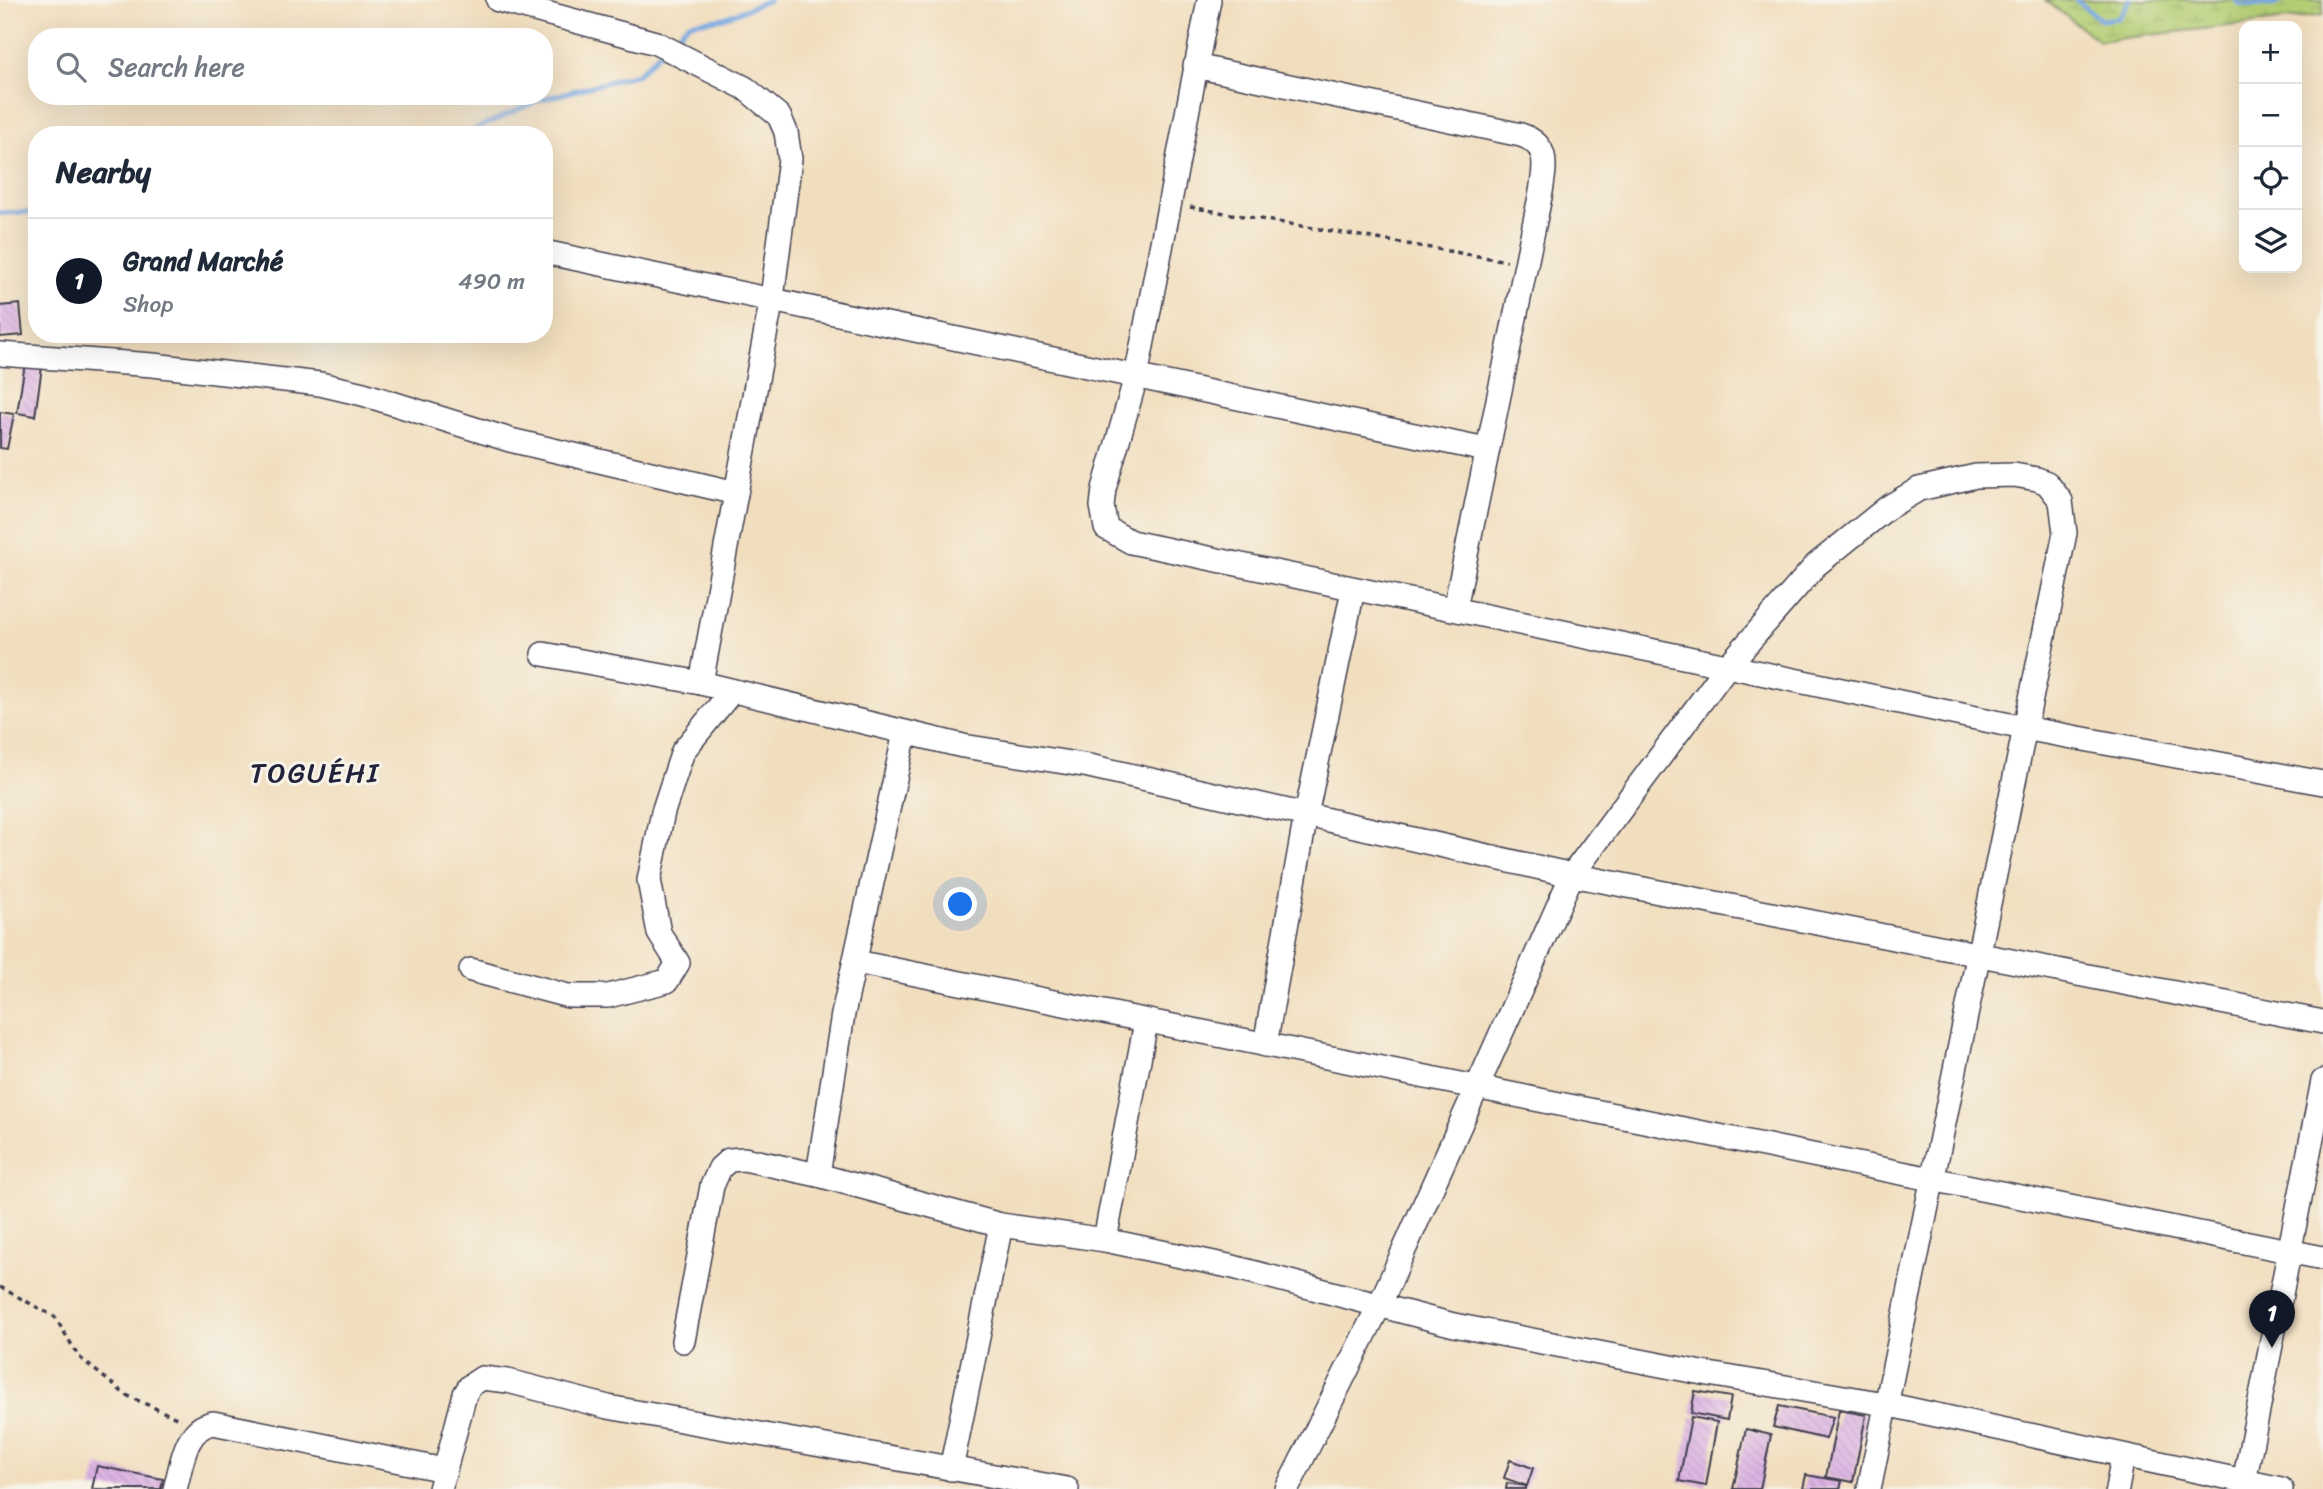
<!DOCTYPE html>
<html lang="en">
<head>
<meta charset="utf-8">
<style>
	body { margin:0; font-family:Sriracha,sans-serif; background:#f2f2f3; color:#1f2937 }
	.controls { position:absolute; right:21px; top:21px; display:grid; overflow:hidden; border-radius:14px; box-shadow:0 7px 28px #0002 }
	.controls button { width:63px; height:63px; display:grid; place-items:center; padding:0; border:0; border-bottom:2px solid #e0e1e3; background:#fff; color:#1f2937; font:35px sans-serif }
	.you { position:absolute; left:961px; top:905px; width:24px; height:24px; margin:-18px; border:5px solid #fff; border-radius:50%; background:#1a73e8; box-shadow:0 0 0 10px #1a73e833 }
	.badge { display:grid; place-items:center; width:46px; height:46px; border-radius:50%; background:#111827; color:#fff; font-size:23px; font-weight:700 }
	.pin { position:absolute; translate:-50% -58px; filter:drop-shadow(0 2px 4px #0008) }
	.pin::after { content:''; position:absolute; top:37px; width:24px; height:21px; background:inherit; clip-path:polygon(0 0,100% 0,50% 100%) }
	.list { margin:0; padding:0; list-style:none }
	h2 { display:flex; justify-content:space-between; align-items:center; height:91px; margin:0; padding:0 28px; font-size:30px }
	h2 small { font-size:23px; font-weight:400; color:#747a83 }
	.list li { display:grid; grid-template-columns:46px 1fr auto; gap:21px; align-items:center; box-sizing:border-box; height:126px; padding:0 28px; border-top:2px solid #e0e1e3 }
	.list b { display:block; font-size:26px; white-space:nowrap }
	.list p { margin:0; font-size:23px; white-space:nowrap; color:#747a83 }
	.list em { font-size:23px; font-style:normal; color:#747a83 }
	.icon { flex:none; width:38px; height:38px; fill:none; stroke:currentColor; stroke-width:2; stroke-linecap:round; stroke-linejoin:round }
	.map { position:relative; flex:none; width:2323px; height:1489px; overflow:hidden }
	.search { position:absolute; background:#fff; box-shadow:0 7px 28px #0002; left:28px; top:28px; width:525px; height:77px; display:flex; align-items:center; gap:18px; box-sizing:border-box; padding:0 24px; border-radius:28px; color:#747a83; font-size:26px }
	.panel { position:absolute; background:#fff; box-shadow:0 7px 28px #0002; left:28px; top:126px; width:525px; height:217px; border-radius:28px }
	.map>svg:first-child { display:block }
	.wetland { fill:url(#wetland-marsh); stroke:#6b7858; stroke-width:2 }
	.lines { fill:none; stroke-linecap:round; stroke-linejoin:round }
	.stream { stroke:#76a6e0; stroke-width:5 }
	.building { fill:url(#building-back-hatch) }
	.minor-casing { stroke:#413e4f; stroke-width:26 }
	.path { stroke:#413e4f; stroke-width:3.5; stroke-dasharray:5 5; stroke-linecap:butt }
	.minor { stroke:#fff; stroke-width:23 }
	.labels { text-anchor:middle; stroke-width:6; stroke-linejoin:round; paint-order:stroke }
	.neighbourhood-label { font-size:28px; letter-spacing:2px; fill:#22223b; stroke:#f7f3e8 }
</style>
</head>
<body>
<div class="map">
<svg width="2323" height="1489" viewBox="0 0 2323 1489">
	<defs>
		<pattern id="wetland-marsh" width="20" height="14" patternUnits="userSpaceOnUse" patternTransform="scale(1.75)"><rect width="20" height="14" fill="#b4ce74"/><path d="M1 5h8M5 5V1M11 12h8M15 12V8" fill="none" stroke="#9ab165"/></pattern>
		<pattern id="building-back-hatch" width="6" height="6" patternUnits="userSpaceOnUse" patternTransform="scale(1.75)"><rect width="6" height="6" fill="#dbb1e3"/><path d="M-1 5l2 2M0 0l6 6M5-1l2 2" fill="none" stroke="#bc98c4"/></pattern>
	</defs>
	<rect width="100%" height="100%" fill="#f7f3e8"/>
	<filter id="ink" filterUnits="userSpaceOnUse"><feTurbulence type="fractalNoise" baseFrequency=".0143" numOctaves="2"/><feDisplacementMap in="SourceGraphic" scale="14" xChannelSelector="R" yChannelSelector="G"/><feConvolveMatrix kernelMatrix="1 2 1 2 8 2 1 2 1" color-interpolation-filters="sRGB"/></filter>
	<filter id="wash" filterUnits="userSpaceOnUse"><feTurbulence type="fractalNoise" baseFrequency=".00686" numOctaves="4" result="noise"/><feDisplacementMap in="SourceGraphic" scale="28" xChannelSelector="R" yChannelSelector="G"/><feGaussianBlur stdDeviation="1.57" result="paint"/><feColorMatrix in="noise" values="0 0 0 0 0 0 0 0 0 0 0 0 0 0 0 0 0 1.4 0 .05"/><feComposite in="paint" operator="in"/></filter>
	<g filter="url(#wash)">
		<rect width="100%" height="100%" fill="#f1debe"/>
		<!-- wetland -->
		<polygon class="wetland" points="2045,0 2323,0 2323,15 2099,41"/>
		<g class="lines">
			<!-- stream -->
			<g class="stream">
				<polyline points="2076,0 2101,20 2118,18 2130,0"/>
				<polyline points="2236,0 2239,4 2273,5 2285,0"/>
				<polyline points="670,42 689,23 724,18 769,0"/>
				<polyline points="463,135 539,100 638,74 660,52"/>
				<polyline points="0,213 37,212"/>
			</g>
		</g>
		<g id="blocks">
			<!-- building -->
			<g class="building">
				<polygon points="20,304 23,335 0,337 0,306"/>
				<polygon points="25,364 42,367 35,416 17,413"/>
				<polygon points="0,412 14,414 7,449 0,448"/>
				<polygon points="1695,1391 1731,1397 1727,1420 1691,1413"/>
				<polygon points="1779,1406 1833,1417 1826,1439 1773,1427"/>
				<polygon points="1839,1410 1866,1415 1853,1482 1826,1477"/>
				<polygon points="1691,1417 1717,1422 1706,1486 1679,1481"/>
				<polygon points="1746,1429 1771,1435 1760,1489 1733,1489"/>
				<polygon points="1510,1460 1533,1468 1527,1486 1504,1478"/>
				<polygon points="97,1466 163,1479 161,1489 92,1489"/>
				<polygon points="1806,1475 1842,1481 1840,1489 1803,1489"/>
				<polygon points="1507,1483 1526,1486 1526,1489 1506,1489"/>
			</g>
		</g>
	</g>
	<g filter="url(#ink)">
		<use href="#blocks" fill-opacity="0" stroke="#413e4f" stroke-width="2"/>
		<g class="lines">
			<!-- minor casing -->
			<g class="minor-casing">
				<g id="minor">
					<polyline points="498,0 656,43 745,88 779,116 786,132 790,159 772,298 701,683"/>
					<polyline points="1209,0 1136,377 1104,489 1102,506 1106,528 1131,542 2024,728 2323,783"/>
					<path d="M1195,66L1521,135C1550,145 1545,166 1541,192L1455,608"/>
					<polyline points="544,252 1486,450"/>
					<polyline points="0,354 153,365 320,384 363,394 510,440 736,493"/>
					<polyline points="543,654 701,683 963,746 1089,766 1572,875 2323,1022"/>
					<polyline points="856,962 2323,1258"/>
					<polyline points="471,970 568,996 608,996 667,981 678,963 659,933 649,880 663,812 683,751 732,691"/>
					<polyline points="1265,1045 1306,815 1353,590"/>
					<polyline points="818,1175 843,1014 905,733"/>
					<polyline points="1105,1240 1146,1022"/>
					<polyline points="683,1341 712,1186 720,1168 729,1160 744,1159 818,1175 1001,1225 1105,1240 1233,1267 1454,1325 1697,1372 1885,1404 2281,1489"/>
					<polyline points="951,1469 1001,1225"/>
					<polyline points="2244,1482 2323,1081"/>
					<path d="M175,1489C182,1465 184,1428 213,1423L444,1470"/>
					<polyline points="440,1489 465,1394 470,1386 482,1378 508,1381 608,1407 1067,1489"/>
					<polyline points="1287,1489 1379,1306 1572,875 1726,668 1816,565 1887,508 1919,489 1976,476 2014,475 2037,479 2047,483 2061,501 2065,533 1869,1489"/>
					<polyline points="2117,1489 2123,1456"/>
				</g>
			</g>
			<!-- path -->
			<g class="path">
				<polyline points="1190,207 1507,261"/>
				<polyline points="0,1287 55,1317 79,1357 126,1395 181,1420"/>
			</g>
			<!-- minor -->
			<use href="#minor" class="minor"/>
		</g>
	</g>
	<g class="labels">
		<!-- neighbourhood labels -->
		<g class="neighbourhood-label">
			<text x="315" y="782">TOGUÉHI</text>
		</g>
	</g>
</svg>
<div class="controls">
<button>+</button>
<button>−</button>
<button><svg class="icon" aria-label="locate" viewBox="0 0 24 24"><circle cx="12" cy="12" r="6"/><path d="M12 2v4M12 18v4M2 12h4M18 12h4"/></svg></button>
<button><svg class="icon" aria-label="layers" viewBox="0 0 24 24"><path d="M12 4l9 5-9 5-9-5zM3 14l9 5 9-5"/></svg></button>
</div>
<div class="you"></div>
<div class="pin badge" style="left:2272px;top:1348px">1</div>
<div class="search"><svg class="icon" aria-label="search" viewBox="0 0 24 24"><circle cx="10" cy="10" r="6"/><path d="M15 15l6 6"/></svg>Search here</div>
<section class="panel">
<h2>Nearby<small></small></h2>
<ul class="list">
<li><span class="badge">1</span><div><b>Grand Marché</b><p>Shop</p></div><em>490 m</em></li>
</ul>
</section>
</div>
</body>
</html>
